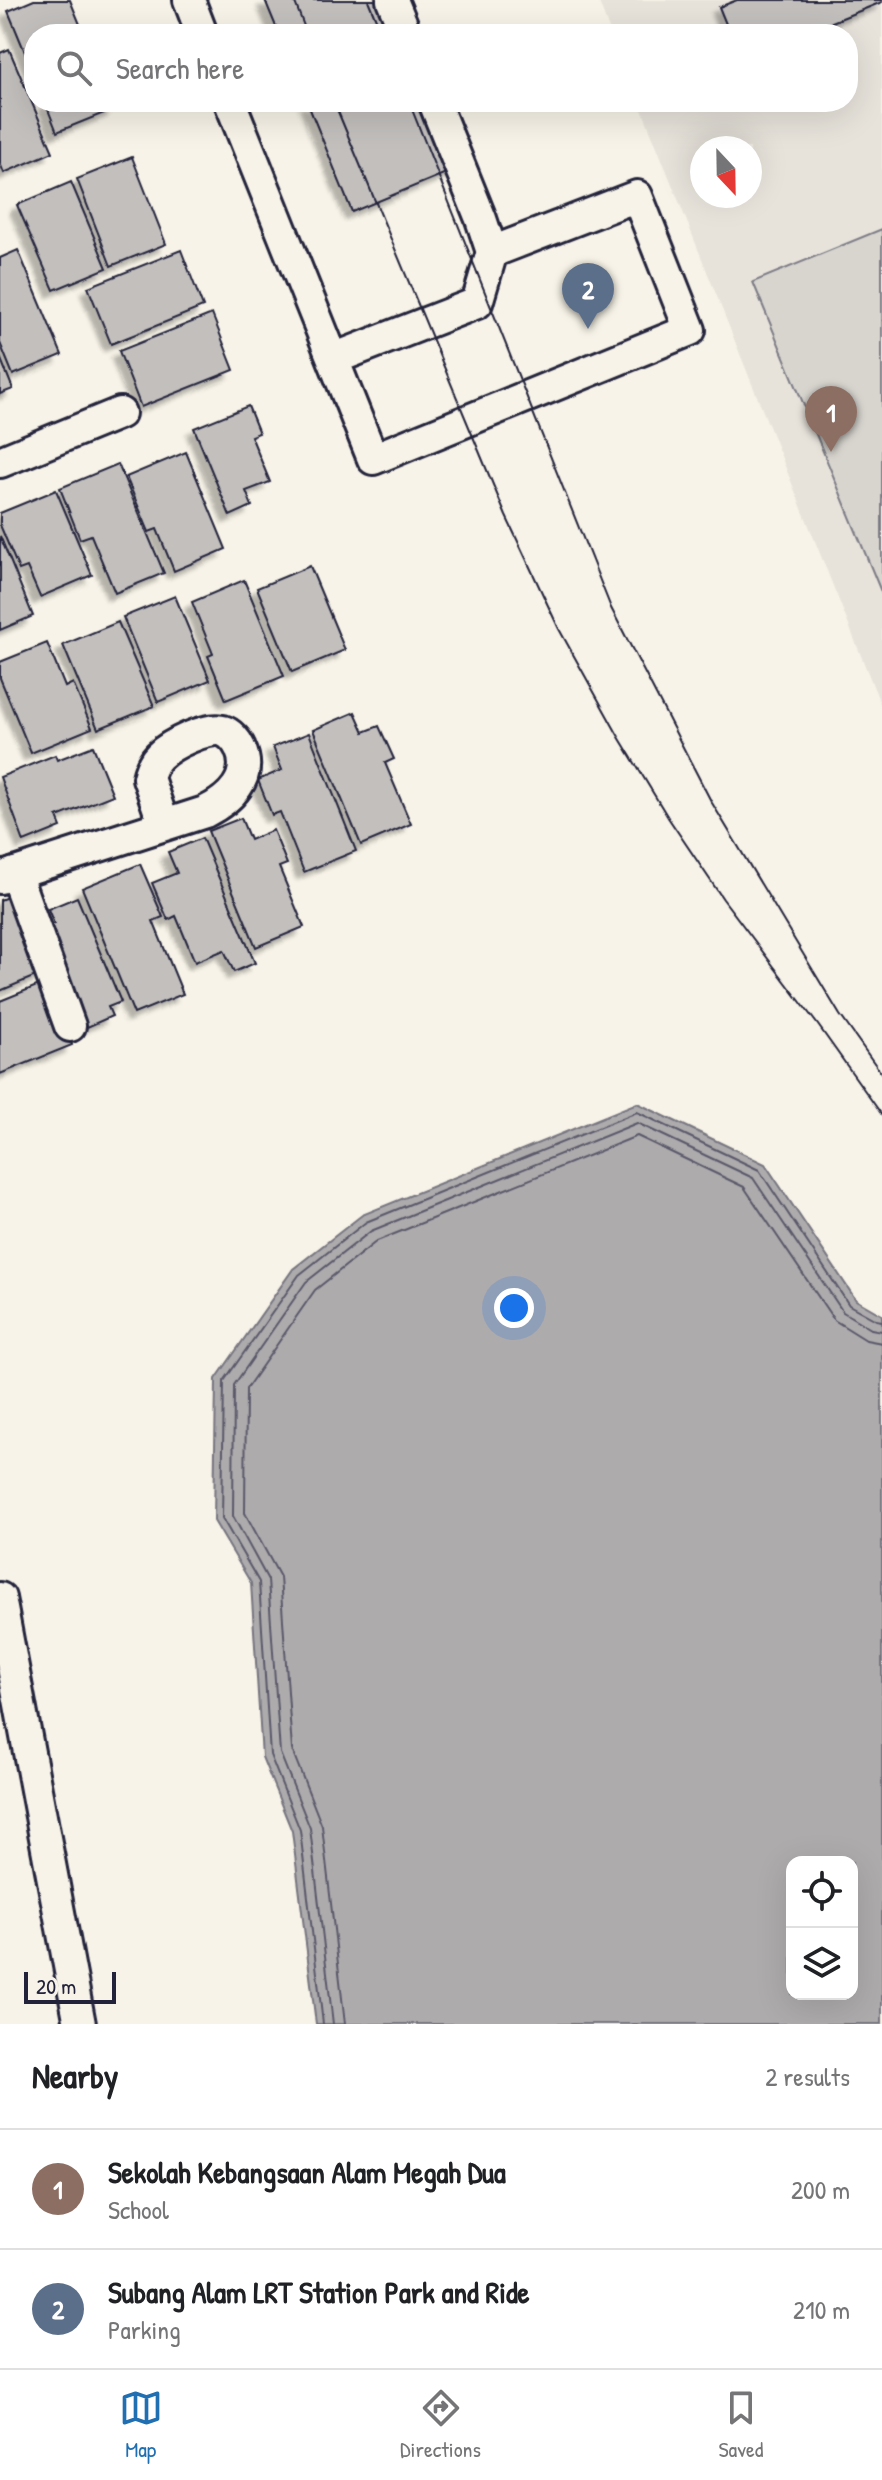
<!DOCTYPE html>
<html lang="en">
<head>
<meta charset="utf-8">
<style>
	body { margin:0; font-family:"Patrick Hand",sans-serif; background:#f6f6f6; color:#202124 }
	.controls { position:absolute; right:24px; bottom:24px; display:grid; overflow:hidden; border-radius:16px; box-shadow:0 8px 32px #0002 }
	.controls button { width:72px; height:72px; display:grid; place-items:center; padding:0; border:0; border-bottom:2px solid #e0e0e0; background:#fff; color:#202124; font:40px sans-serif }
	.compass { position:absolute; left:690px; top:136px; width:72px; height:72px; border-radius:50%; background:#fff; box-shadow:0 8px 32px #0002; rotate:158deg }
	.scale { position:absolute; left:24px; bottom:20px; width:92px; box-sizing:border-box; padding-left:8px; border:4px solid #22223b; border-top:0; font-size:22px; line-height:28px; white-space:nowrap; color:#22223b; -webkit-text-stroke:6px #f7f3e8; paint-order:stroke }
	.you { position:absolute; left:514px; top:1308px; width:28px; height:28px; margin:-20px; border:6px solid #fff; border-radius:50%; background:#1a73e8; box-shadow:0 0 0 12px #1a73e833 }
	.badge { display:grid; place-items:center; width:52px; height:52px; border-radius:50%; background:#1f6fb2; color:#fff; font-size:26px; font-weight:700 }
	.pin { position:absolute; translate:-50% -66px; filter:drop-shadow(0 2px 4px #0008) }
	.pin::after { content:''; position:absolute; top:42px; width:28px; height:24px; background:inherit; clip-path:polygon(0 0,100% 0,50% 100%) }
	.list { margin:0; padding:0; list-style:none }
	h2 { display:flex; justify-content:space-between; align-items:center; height:104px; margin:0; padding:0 32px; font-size:34px }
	h2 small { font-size:26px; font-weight:400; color:#757577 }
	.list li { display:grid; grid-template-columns:52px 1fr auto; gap:24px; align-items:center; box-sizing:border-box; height:120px; padding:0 32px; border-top:2px solid #e0e0e0 }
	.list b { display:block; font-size:30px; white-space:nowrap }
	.list p { margin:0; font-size:26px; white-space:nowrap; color:#757577 }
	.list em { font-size:26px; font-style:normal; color:#757577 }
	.icon { flex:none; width:44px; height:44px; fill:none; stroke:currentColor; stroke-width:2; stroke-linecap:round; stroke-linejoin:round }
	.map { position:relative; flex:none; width:882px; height:2024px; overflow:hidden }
	.search { position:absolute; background:#fff; box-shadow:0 8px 32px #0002; left:24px; right:24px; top:24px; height:88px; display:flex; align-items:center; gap:20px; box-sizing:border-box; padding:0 28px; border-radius:32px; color:#757577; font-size:30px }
	.sheet { height:344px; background:#fff }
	nav { display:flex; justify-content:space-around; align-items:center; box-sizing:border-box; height:112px; border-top:2px solid #e0e0e0; background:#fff; font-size:22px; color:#757577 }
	nav a { display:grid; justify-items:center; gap:4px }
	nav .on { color:#1f6fb2 }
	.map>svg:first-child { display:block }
	.built { fill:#e7e3db; fill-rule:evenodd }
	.green { fill:#d8d5cf; stroke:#7d7c85; stroke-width:2 }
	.water { fill:#aeabad; stroke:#76747f; stroke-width:2; fill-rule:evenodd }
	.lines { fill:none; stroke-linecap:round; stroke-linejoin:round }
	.shore { stroke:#5a5969; stroke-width:2 }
	.building { fill:#c2bfbd; stroke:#22223b; stroke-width:2; filter:url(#shadow) }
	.minor-casing { stroke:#22223b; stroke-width:36 }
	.minor { stroke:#f7f3e8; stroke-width:30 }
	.tram { stroke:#22223b; stroke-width:2 }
</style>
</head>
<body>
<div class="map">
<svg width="882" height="2024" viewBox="0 0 882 2024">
	<defs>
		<filter id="shadow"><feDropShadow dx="-7" dy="7" stdDeviation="2" flood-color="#0004"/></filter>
	</defs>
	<rect width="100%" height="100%" fill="#f7f3e8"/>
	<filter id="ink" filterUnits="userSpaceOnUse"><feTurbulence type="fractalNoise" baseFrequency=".0125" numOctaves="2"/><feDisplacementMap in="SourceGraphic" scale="16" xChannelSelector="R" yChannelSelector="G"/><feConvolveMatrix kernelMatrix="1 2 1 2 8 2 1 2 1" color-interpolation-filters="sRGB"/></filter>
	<g filter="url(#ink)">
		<!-- built -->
		<path class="built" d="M598,0H882V708L639,102H848V34H611ZM702,148H750V196H702Z"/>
		<!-- green -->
		<polygon class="green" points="882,229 882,594 753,282"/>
		<!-- water -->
		<path class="water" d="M637,1103L765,1164L856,1300L882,1315V2024H316L292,1831L262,1757L251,1583L214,1521L216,1379L293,1269L362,1215ZM792,1862H852V1994H792Z"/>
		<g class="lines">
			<!-- shore -->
			<g class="shore">
				<polyline points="323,2024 300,1830 270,1755 259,1582 222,1518 224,1381 299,1275 366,1222 637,1112 759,1170 849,1305 876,1320 882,1321"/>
				<polyline points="333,2024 310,1828 280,1753 268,1580 233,1516 234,1385 306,1282 371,1231 637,1123 753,1178 843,1312 871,1329 882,1331"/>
				<polyline points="345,2024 322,1826 292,1750 280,1577 245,1513 246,1389 315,1290 377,1241 637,1136 744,1187 834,1320 866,1340 882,1343"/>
			</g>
		</g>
		<!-- building -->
		<g class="building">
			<polygon points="34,0 70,0 84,34 34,34 34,74 8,11"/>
			<polygon points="265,0 401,0 415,34 279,34"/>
			<polygon points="737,0 882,0 882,2 802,34 730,34 719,7"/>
			<polygon points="9,49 53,152 4,173 0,163 0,53"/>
			<polygon points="45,102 111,102 114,109 57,132"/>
			<polygon points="307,102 443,102 468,164 352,212"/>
			<polygon points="132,157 166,244 111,266 77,179"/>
			<polygon points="71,182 107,268 54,290 17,205"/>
			<polygon points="18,250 62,355 13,375 0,343 0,258"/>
			<polygon points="181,250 203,307 111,344 88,287"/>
			<polygon points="212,314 234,370 141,407 119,351"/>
			<polygon points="0,357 13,389 0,394"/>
			<polygon points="248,406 259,433 251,436 270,482 246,491 252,506 230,516 194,428"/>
			<polygon points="186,452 226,549 174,571 157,529 149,532 126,477"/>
			<polygon points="118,464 164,573 115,593 91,535 80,539 60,488"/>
			<polygon points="56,490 92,575 40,597 27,567 19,570 0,525 0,513"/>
			<polygon points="0,536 33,616 0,630"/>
			<polygon points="310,566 345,650 292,672 257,588"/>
			<polygon points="244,580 284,676 226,700 208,656 213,654 192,602"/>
			<polygon points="175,596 210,680 158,702 123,617"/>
			<polygon points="118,622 154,706 98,729 63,645"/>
			<polygon points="47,643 65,687 73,683 92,728 31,753 0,678 0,662"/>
			<polygon points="355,712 364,732 379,726 394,759 385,763 411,824 361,845 313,730"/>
			<polygon points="309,733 356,851 304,872 280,812 272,815 258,780 282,770 273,747"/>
			<polygon points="93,746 113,795 57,817 61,827 24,842 0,777 55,755 57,760"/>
			<polygon points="241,818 250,840 273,830 287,864 279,867 304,927 256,947 208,831"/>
			<polygon points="202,838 255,963 234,972 224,950 195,962 176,916 168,920 152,883 177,873 168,852"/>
			<polygon points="140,864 163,917 153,921 183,994 134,1014 82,888"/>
			<polygon points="12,895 43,973 0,991 0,900"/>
			<polygon points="77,897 121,1002 108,1007 112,1016 85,1028 38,930 54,924 48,909"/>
			<polygon points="44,983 67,1041 70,1039 72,1045 0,1074 0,1001"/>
		</g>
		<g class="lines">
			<!-- minor casing -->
			<g class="minor-casing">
				<g id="minor">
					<polyline points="189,0 202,34"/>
					<polyline points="392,0 406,34"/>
					<polyline points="230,102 373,459 690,330 637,196 492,252 477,303 333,359"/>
					<polyline points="434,102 481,219 492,252"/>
					<polyline points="0,462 120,413"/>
					<polyline points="15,873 70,1026"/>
					<path d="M0,878L205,812C229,800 254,778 240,748C237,741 230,733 223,731C207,726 170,745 159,756C153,762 150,770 148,778L164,825"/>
					<polyline points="0,1598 80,2024"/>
				</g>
			</g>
			<!-- minor -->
			<use href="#minor" class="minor"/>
			<!-- tram -->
			<g class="tram">
				<polyline points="294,0 307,34"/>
				<polyline points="368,0 382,34"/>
				<polyline points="334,102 506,516 559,629 619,737 669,819 723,899 818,1025 882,1115"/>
				<polyline points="409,102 611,608 712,803 840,1015 882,1074"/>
			</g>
		</g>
	</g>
</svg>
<div class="controls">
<button><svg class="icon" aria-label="locate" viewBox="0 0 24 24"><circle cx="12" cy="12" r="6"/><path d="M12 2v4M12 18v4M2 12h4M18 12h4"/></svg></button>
<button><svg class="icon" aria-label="layers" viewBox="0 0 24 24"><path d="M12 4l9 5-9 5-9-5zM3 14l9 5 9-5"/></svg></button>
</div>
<svg class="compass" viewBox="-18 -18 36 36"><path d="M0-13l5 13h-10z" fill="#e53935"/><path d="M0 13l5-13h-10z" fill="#757577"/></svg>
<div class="scale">20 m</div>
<div class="you"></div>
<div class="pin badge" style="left:831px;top:452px;background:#8d6e63">1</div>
<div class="pin badge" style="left:588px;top:329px;background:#5c6f8a">2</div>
<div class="search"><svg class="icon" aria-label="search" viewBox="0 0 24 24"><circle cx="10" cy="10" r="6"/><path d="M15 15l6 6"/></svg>Search here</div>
</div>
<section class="sheet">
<h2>Nearby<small>2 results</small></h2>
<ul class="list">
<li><span class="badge" style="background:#8d6e63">1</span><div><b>Sekolah Kebangsaan Alam Megah Dua</b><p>School</p></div><em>200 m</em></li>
<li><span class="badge" style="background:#5c6f8a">2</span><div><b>Subang Alam LRT Station Park and Ride</b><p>Parking</p></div><em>210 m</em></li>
</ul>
</section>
<nav>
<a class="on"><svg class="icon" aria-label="map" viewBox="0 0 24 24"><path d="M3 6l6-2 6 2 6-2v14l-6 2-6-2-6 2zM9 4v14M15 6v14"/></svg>Map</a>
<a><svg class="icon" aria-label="directions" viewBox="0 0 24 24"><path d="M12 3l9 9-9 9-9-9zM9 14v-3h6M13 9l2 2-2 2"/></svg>Directions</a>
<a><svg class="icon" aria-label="saved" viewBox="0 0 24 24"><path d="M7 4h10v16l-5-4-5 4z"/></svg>Saved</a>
</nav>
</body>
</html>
